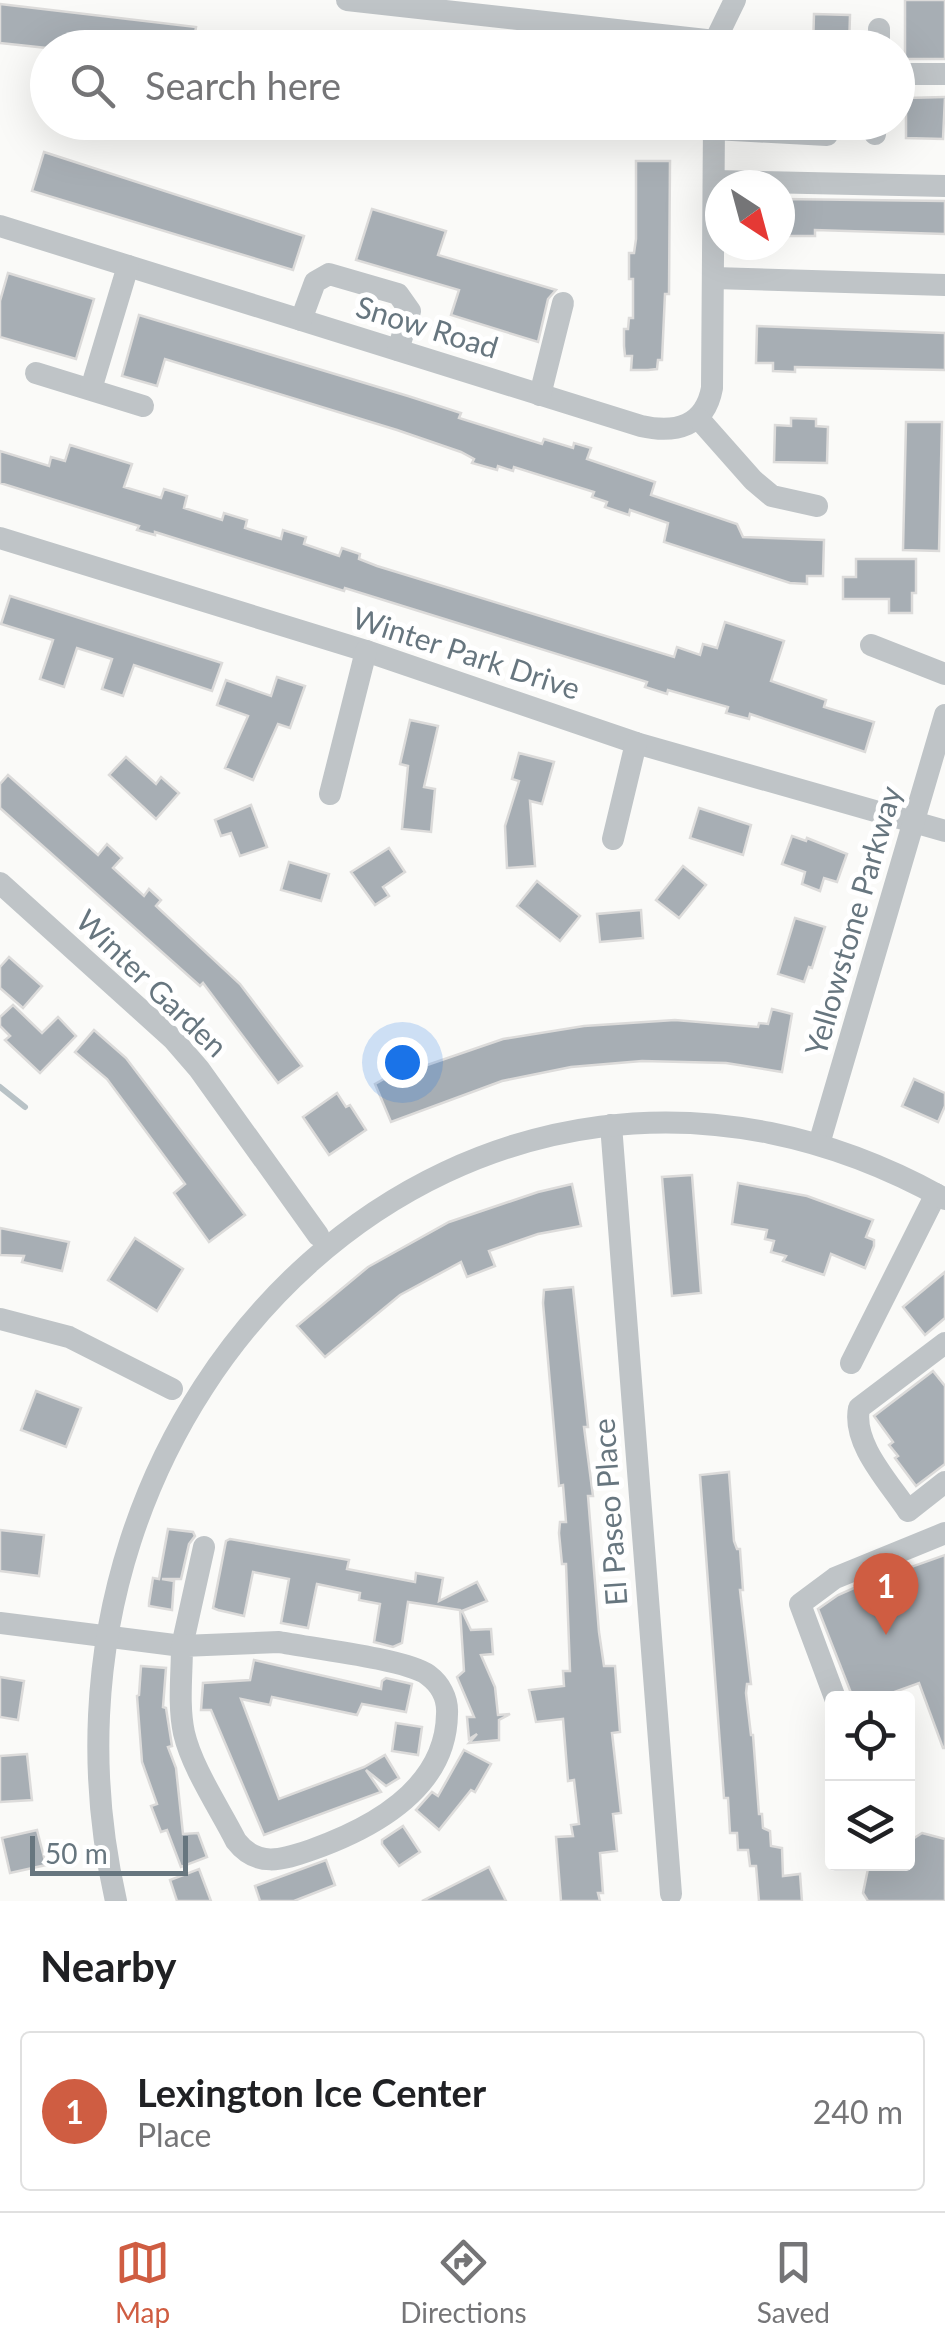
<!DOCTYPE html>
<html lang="en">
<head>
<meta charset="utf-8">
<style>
	body { margin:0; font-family:Lato,sans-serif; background:#f6f6f6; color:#202124 }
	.controls { position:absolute; right:30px; bottom:30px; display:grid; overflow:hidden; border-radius:10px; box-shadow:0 10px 40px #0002 }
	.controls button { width:90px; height:90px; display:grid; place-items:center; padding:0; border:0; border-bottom:2px solid #e0e0e0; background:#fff; color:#202124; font:50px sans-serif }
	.compass { position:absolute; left:705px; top:170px; width:90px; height:90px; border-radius:50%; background:#fff; box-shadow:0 10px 40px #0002; rotate:144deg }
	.scale { position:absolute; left:30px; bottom:25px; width:158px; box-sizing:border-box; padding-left:10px; border:5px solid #67767f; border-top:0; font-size:28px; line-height:35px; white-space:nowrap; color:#67767f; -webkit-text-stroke:8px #fff; paint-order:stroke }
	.you { position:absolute; left:402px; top:1062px; width:35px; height:35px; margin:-25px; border:8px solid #fff; border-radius:50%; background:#1a73e8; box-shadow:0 0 0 15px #1a73e833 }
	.badge { display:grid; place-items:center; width:65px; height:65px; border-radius:50%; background:#cf5d42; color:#fff; font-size:32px; font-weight:700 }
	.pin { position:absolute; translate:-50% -82px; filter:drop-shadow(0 2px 5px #0008) }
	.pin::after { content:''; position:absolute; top:52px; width:35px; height:30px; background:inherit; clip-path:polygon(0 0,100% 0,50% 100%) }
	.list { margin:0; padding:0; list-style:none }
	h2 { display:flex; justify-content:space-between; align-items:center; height:130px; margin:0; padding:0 40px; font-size:42px }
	h2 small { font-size:32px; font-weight:400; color:#757577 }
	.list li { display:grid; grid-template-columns:65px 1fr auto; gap:30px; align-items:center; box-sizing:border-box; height:160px; margin:0 20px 20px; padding:0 20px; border:2px solid #e0e0e0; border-radius:10px }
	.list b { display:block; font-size:38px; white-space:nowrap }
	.list p { margin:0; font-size:32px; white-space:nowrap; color:#757577 }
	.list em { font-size:32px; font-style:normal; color:#757577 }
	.icon { flex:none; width:55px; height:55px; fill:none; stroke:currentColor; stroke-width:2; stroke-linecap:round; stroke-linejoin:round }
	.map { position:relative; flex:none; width:945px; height:1901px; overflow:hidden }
	.search { position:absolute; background:#fff; box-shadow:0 10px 40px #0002; left:30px; right:30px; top:30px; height:110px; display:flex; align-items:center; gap:25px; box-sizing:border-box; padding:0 35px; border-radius:55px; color:#757577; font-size:38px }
	.sheet { height:310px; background:#fff }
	nav { display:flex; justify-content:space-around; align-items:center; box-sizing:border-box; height:140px; border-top:2px solid #e0e0e0; background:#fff; font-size:28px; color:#757577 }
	nav a { display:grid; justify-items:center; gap:5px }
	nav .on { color:#cf5d42 }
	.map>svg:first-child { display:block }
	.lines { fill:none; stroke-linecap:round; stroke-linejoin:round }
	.stream { stroke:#b8c2c6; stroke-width:6 }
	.building { fill:#a7aeb4; stroke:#dcdbda; stroke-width:2.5 }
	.minor { stroke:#bfc4c7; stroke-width:22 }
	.labels { text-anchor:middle; stroke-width:10; stroke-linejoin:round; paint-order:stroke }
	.street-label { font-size:30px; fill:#67767f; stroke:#fff }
</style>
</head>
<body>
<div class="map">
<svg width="945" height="1901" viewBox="0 0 945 1901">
	<rect width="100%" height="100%" fill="#fafaf8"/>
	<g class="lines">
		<!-- stream -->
		<polyline class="stream" points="0,1087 25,1107"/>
	</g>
	<!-- building -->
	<g class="building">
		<rect x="905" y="0" width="40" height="59"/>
		<polygon points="0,4 196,27 193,48 47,48 0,43"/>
		<polygon points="814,14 850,15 849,48 813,48"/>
		<polygon points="945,97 943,139 906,138 906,98"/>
		<polygon points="44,152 304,236 293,270 32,191"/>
		<polygon points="636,161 670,161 669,294 665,294 662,360 658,360 657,369 648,370 631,370 632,356 625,356 624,346 624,329 628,329 629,318 633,318 633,279 629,279 629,253 634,253 636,239"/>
		<polygon points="780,199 945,201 945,234 815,230 815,236 780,236"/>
		<polygon points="372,209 446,231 438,255 556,290 548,299 538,342 451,315 459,290 356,260"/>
		<polygon points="8,273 94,299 76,359 0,337 0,301"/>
		<polygon points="139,315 408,396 461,413 459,418 542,444 544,439 573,448 574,443 591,448 587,459 655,482 651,495 737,524 743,537 824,540 823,576 807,576 807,584 790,583 664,542 668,523 630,510 629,515 605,507 607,502 592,497 594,492 514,467 513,471 498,466 497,470 472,463 474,459 461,452 397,430 165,359 157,386 122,376"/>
		<polygon points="757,326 945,333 945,370 795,367 795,372 773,371 773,363 756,363"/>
		<polygon points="791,418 816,419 816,426 828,427 827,463 774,462 775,425 791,426"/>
		<polygon points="906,422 942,422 939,551 903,550"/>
		<polygon points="70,445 132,464 124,487 161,498 164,489 187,496 184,508 222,520 224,513 247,520 245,528 281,539 283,530 306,537 304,544 339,556 342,548 360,554 359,559 377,566 674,657 677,647 700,655 703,644 717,648 725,622 784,641 771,681 826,700 824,707 874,722 865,752 750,714 749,719 726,713 728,707 668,690 667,694 645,687 647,682 345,588 344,591 155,532 155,535 137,530 139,526 0,483 0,451 49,466 51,457 65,461"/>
		<polygon points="856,559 916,559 916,593 912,593 912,613 889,613 889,599 843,599 843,577 856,577"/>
		<polygon points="10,596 222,663 212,691 134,665 123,696 102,689 112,659 77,648 64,687 40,679 53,640 1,624"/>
		<polygon points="277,677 305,686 290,728 278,724 253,780 225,768 248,716 217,705 226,680 271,696"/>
		<polygon points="410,720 438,726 424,787 435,789 431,832 402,829 408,766 400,764"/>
		<polygon points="519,753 554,762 542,804 530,801 535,866 507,868 505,826 519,781 512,779"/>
		<polygon points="126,757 156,784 161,777 179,793 156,819 109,775"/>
		<polygon points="8,775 98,855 107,844 122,858 113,868 144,896 149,889 161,900 156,906 240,984 302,1066 278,1083 203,983 200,986 0,808 0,784"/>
		<polygon points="251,805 267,847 240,856 231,833 221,836 215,820"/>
		<polygon points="699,808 751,825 743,855 690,838"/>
		<polygon points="792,836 806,841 807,838 847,854 837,882 824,878 820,891 802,884 805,872 782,864"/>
		<polygon points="389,848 405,872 383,887 389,896 375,905 351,872"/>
		<polygon points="289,862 329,874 321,901 281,890"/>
		<polygon points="683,866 706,885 679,918 656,900"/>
		<polygon points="537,881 580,916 560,941 517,906"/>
		<polygon points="641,910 643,938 600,942 597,914"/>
		<polygon points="795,918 825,927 812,968 809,967 804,982 778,974"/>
		<polygon points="9,957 42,986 23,1008 0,988 0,967"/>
		<polygon points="13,1005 42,1033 58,1017 76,1036 40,1073 5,1040 10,1036 0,1026 0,1017"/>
		<polygon points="772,1009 792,1014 782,1072 726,1063 642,1061 571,1067 502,1081 391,1122 375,1084 405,1067 407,1072 503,1039 584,1026 675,1020 758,1027 759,1023 768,1024"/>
		<polygon points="94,1030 126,1058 245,1215 209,1242 174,1193 185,1184 107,1079 75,1052"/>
		<polygon points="914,1079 945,1093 945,1106 938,1122 902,1106"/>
		<polygon points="337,1093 346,1107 350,1105 366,1130 329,1155 303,1117"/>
		<polygon points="692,1175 701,1293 672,1296 662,1177"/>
		<polygon points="738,1183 807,1196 873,1220 866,1237 874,1240 874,1246 865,1268 831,1254 824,1275 783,1261 786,1256 771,1252 774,1241 765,1239 767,1230 732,1224"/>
		<polygon points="572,1184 581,1226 538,1234 489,1251 495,1266 467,1277 461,1262 400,1295 325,1357 297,1326 368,1267 449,1222 538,1192"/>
		<polygon points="0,1228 69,1242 62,1271 22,1262 24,1256 0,1255"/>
		<polygon points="135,1238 183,1269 157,1311 108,1280"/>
		<polygon points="945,1272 945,1318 925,1335 903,1307"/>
		<polygon points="573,1287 588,1427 584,1427 593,1496 588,1496 599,1632 604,1666 615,1666 620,1732 612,1733 621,1813 613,1814 617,1851 600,1853 603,1893 598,1893 600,1901 561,1901 556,1837 573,1836 571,1825 579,1824 574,1780 568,1781 563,1719 536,1722 529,1690 564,1686 563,1671 570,1671 566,1564 562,1564 559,1533 560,1522 566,1522 563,1485 559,1486 543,1303 544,1290"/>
		<polygon points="933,1371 945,1386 945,1464 916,1486 895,1458 898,1456 889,1445 893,1442 874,1416"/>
		<polygon points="36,1391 81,1408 66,1447 21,1430"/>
		<polygon points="729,1472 734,1541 737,1549 740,1549 743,1590 740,1590 751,1684 747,1684 746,1693 751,1735 753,1735 759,1814 762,1814 763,1828 770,1831 771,1846 782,1848 783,1876 800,1874 802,1901 759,1901 756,1866 750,1866 748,1850 738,1850 737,1833 730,1833 728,1798 724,1798 700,1475"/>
		<polygon points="168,1529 193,1532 195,1536 189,1544 181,1579 162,1579 174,1581 172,1610 149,1606 149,1603 153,1578 159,1579"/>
		<polygon points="0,1530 44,1535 39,1576 0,1571"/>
		<polygon points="230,1539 349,1560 347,1569 415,1582 416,1573 443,1578 439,1601 477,1582 487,1601 462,1611 471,1630 491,1629 493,1654 481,1655 495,1687 498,1715 510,1714 499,1720 499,1740 469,1743 477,1734 469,1739 467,1717 474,1717 457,1677 464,1671 460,1610 408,1602 402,1643 393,1647 374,1642 380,1604 359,1600 360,1593 317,1584 308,1628 281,1623 289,1579 253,1572 244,1616 218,1610 213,1608 226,1541"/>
		<polygon points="945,1555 945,1748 943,1748 919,1683 878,1698 853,1698 818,1609 838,1595 863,1584"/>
		<polygon points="254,1660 381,1689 382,1681 386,1678 412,1684 406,1712 362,1704 357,1715 272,1697 270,1705 241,1699 279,1799 364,1767 385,1755 399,1778 386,1786 366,1770 381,1792 264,1835 211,1710 201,1710 203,1683 250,1680"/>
		<polygon points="141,1666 166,1668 163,1707 166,1708 172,1746 168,1747 176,1768 183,1834 198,1833 207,1857 181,1867 167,1830 161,1832 151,1806 157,1804 142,1762 137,1696 139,1695"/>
		<polygon points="0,1677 24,1681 18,1720 0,1717"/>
		<polygon points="396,1723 422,1727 418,1755 392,1751"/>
		<polygon points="464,1750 491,1764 475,1792 471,1790 439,1830 416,1810 432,1792 438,1796"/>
		<polygon points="27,1754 32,1800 0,1802 0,1756"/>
		<polygon points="403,1826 420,1852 399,1866 382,1844 382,1840"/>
		<polygon points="37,1830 46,1865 10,1873 2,1838"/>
		<polygon points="922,1833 945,1839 945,1901 868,1901 863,1893 869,1864 908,1864 908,1842"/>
		<polygon points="326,1860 335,1885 294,1901 260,1901 255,1886"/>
		<polygon points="489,1867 506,1901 422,1901"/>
		<polygon points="199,1869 211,1901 177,1901 170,1880"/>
	</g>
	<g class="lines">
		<!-- minor -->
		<g class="minor">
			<polyline points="347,0 715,41 715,48"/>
			<polyline points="879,29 879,48"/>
			<polyline points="715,41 735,0"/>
			<polyline points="898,74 945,74"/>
			<polyline points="714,129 827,135 828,122"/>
			<polyline points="875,134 876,122"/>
			<polyline points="714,181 945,186"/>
			<path d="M0,226L641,426C676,434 705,426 712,388L714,122"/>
			<polyline points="714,278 945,285"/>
			<polyline points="301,320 315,282 329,274 398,294 410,311 398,350"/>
			<polyline points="36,373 143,406"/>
			<polyline points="91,389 128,266"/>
			<polyline points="540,395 563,303"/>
			<polyline points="699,419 753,480 772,496 817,506"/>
			<polyline points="0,538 366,651 636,743 945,831"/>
			<polyline points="871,645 945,674"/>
			<polyline points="330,794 366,651"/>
			<polyline points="613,839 636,743"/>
			<polyline points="0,883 173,1039 199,1069 318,1235"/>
			<polyline points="611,1125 671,1894"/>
			<polyline points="819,1144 945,715"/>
			<polyline points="0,1319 69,1337 172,1389"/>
			<path d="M945,1343L859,1408C852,1444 889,1482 908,1511L945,1482"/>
			<polyline points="851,1363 936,1194"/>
			<polyline points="0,1623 182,1646 204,1547"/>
			<path d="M279,1642C310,1648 406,1659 428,1675C440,1684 448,1698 447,1714C446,1788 373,1828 311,1850C282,1860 257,1868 236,1841C220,1809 192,1768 184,1733C178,1705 182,1674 182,1646Z"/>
			<polyline points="835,1698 800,1604 835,1578 945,1533"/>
			<path d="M116,1901C0,1395 475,936 945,1199"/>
		</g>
	</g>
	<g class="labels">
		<!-- street labels -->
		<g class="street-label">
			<text transform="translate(427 328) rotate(17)" y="10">Snow Road</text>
			<text transform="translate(466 654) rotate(18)" y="10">Winter Park Drive</text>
			<text transform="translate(854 921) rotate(-74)" y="10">Yellowstone Parkway</text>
			<text transform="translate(151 984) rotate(44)" y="10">Winter Garden</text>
			<text transform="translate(611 1512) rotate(-94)" y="10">El Paseo Place</text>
		</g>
	</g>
</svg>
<div class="controls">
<button><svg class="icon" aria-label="locate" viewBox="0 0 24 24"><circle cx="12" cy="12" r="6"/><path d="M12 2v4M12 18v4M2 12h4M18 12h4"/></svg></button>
<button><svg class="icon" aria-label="layers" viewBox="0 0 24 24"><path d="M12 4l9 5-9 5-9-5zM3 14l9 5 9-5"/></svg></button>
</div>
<svg class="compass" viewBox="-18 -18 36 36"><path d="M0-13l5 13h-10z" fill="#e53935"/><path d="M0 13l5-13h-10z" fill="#757577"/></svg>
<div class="scale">50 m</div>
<div class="you"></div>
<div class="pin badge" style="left:886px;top:1635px">1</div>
<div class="search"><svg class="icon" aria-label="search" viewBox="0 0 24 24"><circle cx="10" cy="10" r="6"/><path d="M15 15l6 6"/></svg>Search here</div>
</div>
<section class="sheet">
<h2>Nearby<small></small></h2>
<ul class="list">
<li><span class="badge">1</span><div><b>Lexington Ice Center</b><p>Place</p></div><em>240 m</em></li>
</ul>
</section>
<nav>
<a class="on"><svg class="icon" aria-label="map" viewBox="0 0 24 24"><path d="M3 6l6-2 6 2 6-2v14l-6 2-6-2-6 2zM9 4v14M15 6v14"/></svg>Map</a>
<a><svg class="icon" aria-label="directions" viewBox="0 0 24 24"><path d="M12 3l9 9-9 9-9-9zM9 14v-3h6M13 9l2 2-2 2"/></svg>Directions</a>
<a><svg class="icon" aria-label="saved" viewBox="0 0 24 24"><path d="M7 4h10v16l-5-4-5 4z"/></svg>Saved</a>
</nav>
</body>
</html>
